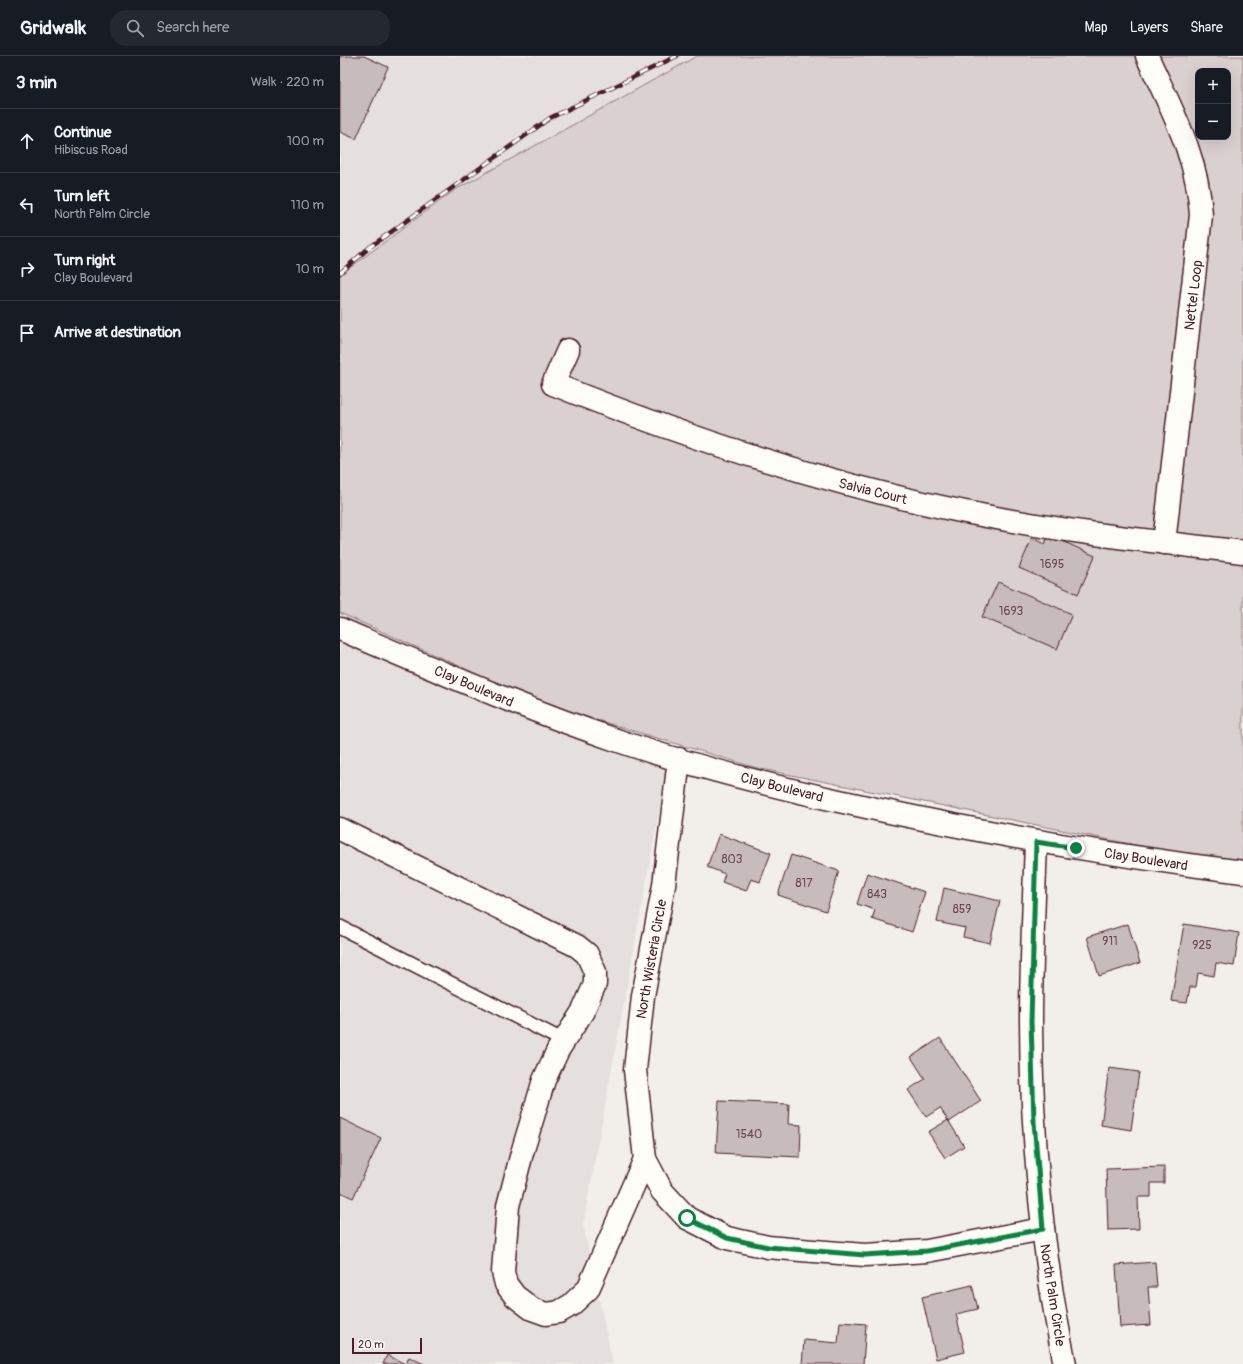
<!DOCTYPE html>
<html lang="en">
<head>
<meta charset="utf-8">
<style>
	body { margin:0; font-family:Pangolin,sans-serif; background:#242831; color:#f1f3f6 }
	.controls { position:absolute; right:12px; top:12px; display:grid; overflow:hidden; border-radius:8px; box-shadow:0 4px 16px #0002 }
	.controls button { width:36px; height:36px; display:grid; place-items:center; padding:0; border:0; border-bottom:1px solid #363941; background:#171b24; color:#f1f3f6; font:20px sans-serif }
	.scale { position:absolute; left:12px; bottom:10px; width:70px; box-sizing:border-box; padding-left:4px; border:2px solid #4a1f2b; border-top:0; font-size:11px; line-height:14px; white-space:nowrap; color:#4a1f2b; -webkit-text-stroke:3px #fdfcf7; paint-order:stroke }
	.stop { position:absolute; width:12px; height:12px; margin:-9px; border:3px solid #0b8043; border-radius:50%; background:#fff }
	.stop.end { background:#0b8043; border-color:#fff; box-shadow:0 1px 4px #0008 }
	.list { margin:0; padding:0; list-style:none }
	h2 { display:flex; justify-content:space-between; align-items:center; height:52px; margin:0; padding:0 16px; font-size:17px }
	h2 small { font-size:13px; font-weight:400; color:#9ea1a6 }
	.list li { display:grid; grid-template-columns:26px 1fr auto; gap:12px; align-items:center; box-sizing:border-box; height:64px; padding:0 16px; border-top:1px solid #363941 }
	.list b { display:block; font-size:15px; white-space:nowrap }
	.list p { margin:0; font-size:13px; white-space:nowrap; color:#9ea1a6 }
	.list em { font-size:13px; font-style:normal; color:#9ea1a6 }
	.icon { flex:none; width:22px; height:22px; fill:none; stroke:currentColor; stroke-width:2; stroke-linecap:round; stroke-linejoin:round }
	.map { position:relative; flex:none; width:903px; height:1308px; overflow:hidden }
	header { display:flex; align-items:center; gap:24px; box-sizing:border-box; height:56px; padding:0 20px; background:#171b24; border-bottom:1px solid #363941 }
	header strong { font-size:19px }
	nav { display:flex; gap:22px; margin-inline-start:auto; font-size:14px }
	.search { width:280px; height:36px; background:#242831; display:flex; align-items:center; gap:10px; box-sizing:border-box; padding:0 14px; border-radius:16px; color:#9ea1a6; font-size:15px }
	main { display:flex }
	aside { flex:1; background:#171b24 }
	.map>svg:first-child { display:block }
	.built { fill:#e5dfdd }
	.green { fill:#d9d0cf; stroke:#92787d; fill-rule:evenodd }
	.building { fill:#c8bbbb; stroke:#4a1f2b }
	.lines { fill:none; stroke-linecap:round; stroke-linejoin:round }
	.service-casing { stroke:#4a1f2b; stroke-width:16 }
	.minor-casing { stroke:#4a1f2b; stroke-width:25 }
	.service { stroke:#fdfcf7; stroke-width:13 }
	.minor { stroke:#fdfcf7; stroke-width:22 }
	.rail-casing { stroke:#4a1f2b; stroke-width:4.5 }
	.rail { stroke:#fdfcf7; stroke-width:3; stroke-dasharray:9; stroke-linecap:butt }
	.route { stroke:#0b8043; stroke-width:5 }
	.labels { text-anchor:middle; stroke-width:3; stroke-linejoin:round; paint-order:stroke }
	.number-label { font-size:12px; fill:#6a464f }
	.street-label { font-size:14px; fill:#4a1f2b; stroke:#fdfcf7 }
</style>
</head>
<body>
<header>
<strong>Gridwalk</strong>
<div class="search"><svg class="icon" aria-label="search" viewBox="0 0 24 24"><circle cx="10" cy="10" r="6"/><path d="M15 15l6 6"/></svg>Search here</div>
<nav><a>Map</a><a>Layers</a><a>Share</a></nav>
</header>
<main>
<aside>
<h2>3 min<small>Walk · 220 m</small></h2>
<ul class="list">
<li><svg class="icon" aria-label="ahead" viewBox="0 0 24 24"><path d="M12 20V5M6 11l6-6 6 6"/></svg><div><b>Continue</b><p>Hibiscus Road</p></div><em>100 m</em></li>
<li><svg class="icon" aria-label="left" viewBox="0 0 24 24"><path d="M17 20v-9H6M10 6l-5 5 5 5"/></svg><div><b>Turn left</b><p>North Palm Circle</p></div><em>110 m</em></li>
<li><svg class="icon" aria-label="right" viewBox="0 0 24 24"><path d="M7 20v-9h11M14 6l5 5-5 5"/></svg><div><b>Turn right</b><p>Clay Boulevard</p></div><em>10 m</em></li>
<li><svg class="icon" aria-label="arrive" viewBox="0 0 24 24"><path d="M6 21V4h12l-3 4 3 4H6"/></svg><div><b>Arrive at destination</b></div></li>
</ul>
</aside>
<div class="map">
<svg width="903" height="1308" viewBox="0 0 903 1308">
	<rect width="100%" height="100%" fill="#f2efeb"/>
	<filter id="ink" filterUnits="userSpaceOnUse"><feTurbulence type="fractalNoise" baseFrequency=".025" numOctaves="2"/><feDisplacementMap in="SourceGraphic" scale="8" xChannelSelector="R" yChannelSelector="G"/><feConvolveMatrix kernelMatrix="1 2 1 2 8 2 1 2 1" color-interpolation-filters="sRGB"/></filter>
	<g filter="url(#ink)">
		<!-- built -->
		<g class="built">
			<polygon points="0,0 357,0 115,134 0,219"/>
			<polygon points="0,557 207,649 332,686 243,1169 273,1308 0,1308"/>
		</g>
		<!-- green -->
		<path class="green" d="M357,0H903V811L417,712L207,649L0,557V219L115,134ZM858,15H888V81H858Z"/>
		<!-- building -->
		<g class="building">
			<polygon points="0,0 24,0 48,11 16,83 0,76"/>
			<polygon points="709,479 755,500 738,538 679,512 692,482 705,488"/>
			<polygon points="658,526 732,558 717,593 642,561"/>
			<polygon points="379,778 431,797 420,826 411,823 406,835 382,826 385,818 367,811"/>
			<polygon points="451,799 499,815 486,855 438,839"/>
			<polygon points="527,817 585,836 572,876 532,863 535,854 517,848"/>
			<polygon points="604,832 660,845 650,887 623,881 625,872 597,866"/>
			<polygon points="788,868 800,907 759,920 747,881"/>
			<polygon points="844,868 899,877 894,910 876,907 874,920 858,917 856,931 850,931 847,947 831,945"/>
			<polygon points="600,982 641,1045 609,1066 600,1052 586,1061 568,1034 585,1023 571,1001"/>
			<polygon points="769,1012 799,1016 791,1074 761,1069"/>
			<polygon points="379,1045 449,1048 448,1068 461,1069 460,1101 376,1097"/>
			<polygon points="0,1062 41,1082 13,1142 0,1136"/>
			<polygon points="608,1064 624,1090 605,1102 588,1076"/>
			<polygon points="824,1111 824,1127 811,1127 811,1141 798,1141 799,1173 768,1174 766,1113"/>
			<polygon points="815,1206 817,1231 808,1231 811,1269 780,1271 776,1209"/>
			<polygon points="632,1229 638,1253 616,1258 625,1296 596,1303 582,1241"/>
			<polygon points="500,1266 526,1268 523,1308 462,1308 464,1284 498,1287"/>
			<polygon points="47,1299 65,1308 43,1308"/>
			<polygon points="69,1301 84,1308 66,1308"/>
		</g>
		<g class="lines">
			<!-- service casing -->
			<g class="service-casing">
				<polyline id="service" points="0,871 224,985"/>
			</g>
			<!-- minor casing -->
			<g class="minor-casing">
				<g id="minor">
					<path d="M807,0C831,53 858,100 861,159L824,487"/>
					<path d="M228,294L213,328C355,385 500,433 651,461C734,477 819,486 903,496"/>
					<path d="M0,573C91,612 182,652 276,684C348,709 424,728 499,745C633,775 767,799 903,816"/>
					<polyline points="339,703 324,829 303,940 295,1014 305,1103 322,1135 347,1162 387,1182 428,1191 461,1194 525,1199 587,1195 703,1173"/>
					<polyline points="0,773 237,890 247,898 255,916 255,928 243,955 218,994 204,1024 182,1097 168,1150 163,1216 166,1228 175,1240 192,1253 206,1258 219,1256 231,1249 248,1233 305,1103"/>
					<path d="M696,786C694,845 691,905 691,965C691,1075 702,1200 725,1308"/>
				</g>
			</g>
			<!-- service -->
			<use href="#service" class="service"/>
			<!-- minor -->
			<use href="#minor" class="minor"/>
			<!-- rail casing -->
			<g class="rail-casing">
				<polyline id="rail" points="0,217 30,191 210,62 337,0"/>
			</g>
			<!-- rail -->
			<use href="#rail" class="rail"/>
		</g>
	</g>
	<g class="lines" filter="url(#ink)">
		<!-- route -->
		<polyline class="route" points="347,1162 387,1182 428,1191 525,1199 587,1195 703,1173 694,1066 691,965 696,786 736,792"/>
	</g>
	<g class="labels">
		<!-- number labels -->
		<g class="number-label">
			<text x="712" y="512">1695</text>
			<text x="671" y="559">1693</text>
			<text x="392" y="807">803</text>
			<text x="464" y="831">817</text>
			<text x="537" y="842">843</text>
			<text x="622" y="857">859</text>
			<text x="770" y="889">911</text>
			<text x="862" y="893">925</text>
			<text x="409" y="1082">1540</text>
		</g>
		<!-- street labels -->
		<g class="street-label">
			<text transform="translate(853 239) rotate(-83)" y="5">Nettel Loop</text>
			<text transform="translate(533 435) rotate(14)" y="5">Salvia Court</text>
			<text transform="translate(134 630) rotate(23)" y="5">Clay Boulevard</text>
			<text transform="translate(442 731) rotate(14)" y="5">Clay Boulevard</text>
			<text transform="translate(806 803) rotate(9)" y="5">Clay Boulevard</text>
			<text transform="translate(311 903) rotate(-80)" y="5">North Wisteria Circle</text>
			<text transform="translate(713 1239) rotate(81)" y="5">North Palm Circle</text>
		</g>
	</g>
</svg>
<div class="controls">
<button>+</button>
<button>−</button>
</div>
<div class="scale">20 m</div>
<div class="stop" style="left:347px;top:1162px"></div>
<div class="stop end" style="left:736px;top:792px"></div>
</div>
</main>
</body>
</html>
